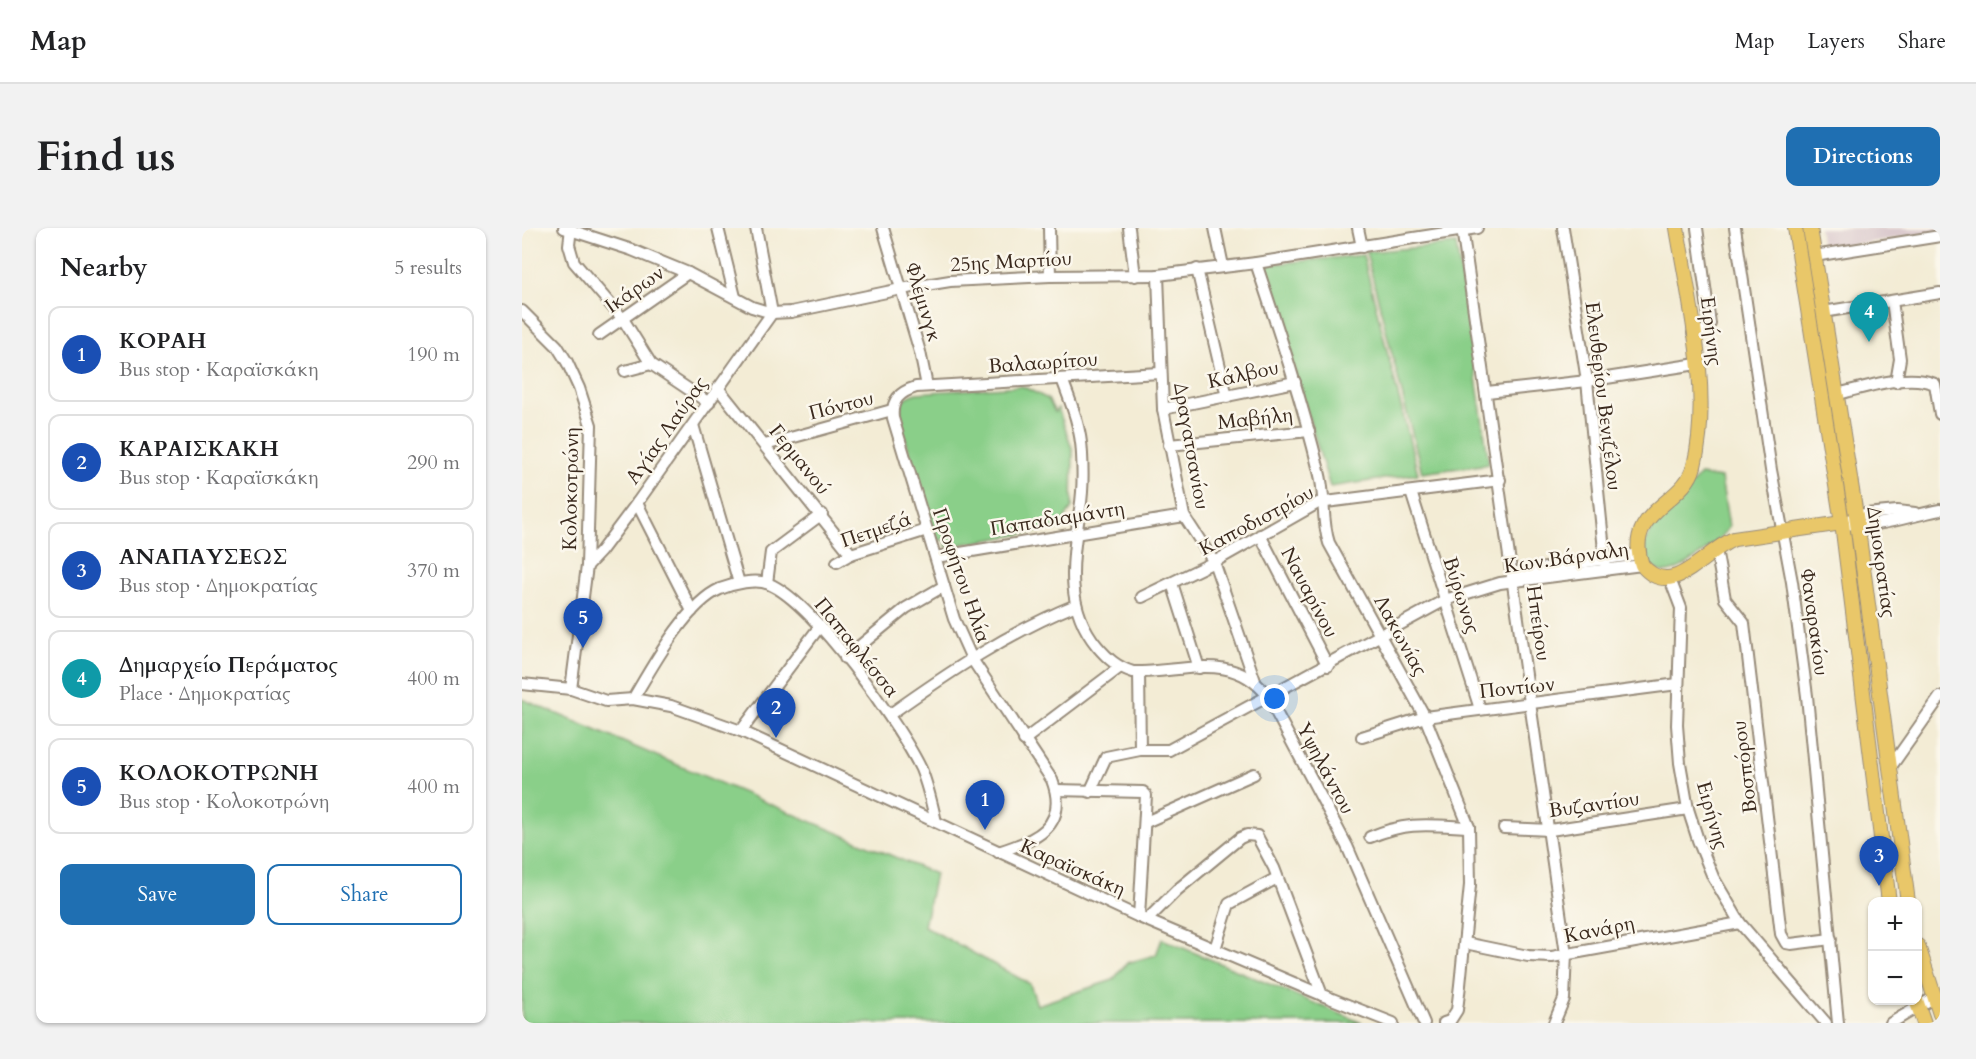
<!DOCTYPE html>
<html lang="en">
<head>
<meta charset="utf-8">
<style>
	body { margin:0; font-family:Cardo,serif; background:#f2f2f2; color:#202124 }
	.controls { position:absolute; right:18px; bottom:18px; display:grid; overflow:hidden; border-radius:12px; box-shadow:0 2px 4px #0004 }
	.controls button { width:54px; height:54px; display:grid; place-items:center; padding:0; border:0; border-bottom:2px solid #e0e0e0; background:#fff; color:#202124; font:30px sans-serif }
	.you { position:absolute; left:753px; top:471px; width:21px; height:21px; margin:-15px; border:4px solid #fff; border-radius:50%; background:#1a73e8; box-shadow:0 0 0 9px #1a73e833 }
	.badge { display:grid; place-items:center; width:39px; height:39px; border-radius:50%; background:#1f6fb2; color:#fff; font-size:20px; font-weight:700 }
	.pin { position:absolute; translate:-50% -50px; filter:drop-shadow(0 2px 3px #0008) }
	.pin::after { content:''; position:absolute; top:32px; width:21px; height:18px; background:inherit; clip-path:polygon(0 0,100% 0,50% 100%) }
	.list { margin:0; padding:0; list-style:none }
	h2 { display:flex; justify-content:space-between; align-items:center; height:78px; margin:0; padding:0 24px; font-size:26px }
	h2 small { font-size:20px; font-weight:400; color:#757577 }
	.list li { display:grid; grid-template-columns:39px 1fr auto; gap:18px; align-items:center; box-sizing:border-box; height:96px; margin:0 12px 12px; padding:0 12px; border:2px solid #e0e0e0; border-radius:12px }
	.list b { display:block; font-size:22px; white-space:nowrap }
	.list p { margin:0; font-size:20px; white-space:nowrap; color:#757577 }
	.list em { font-size:20px; font-style:normal; color:#757577 }
	.actions { display:flex; gap:12px; padding:18px 24px }
	.actions a { flex:1; padding:14px 0; border:2px solid #1f6fb2; border-radius:12px; text-align:center; font-size:21px; color:#1f6fb2 }
	.actions .main { background:#1f6fb2; color:#fff }
	.map { position:relative; flex:none; width:1418px; height:795px; overflow:hidden; border-radius:12px }
	header { display:flex; align-items:center; gap:36px; box-sizing:border-box; height:84px; padding:0 30px; background:#fff; border-bottom:2px solid #e0e0e0 }
	header strong { font-size:28px }
	nav { display:flex; gap:33px; margin-inline-start:auto; font-size:21px }
	.intro { display:flex; align-items:center; justify-content:space-between; box-sizing:border-box; height:144px; padding:0 36px }
	h1 { margin:0; font-size:42px }
	.button { padding:15px 27px; border-radius:12px; background:#1f6fb2; color:#fff; font-size:21px; font-weight:700 }
	main { display:flex; gap:36px; padding:0 36px }
	aside { flex:1; background:#fff; border-radius:12px; box-shadow:0 2px 4px #0004 }
	.map>svg:first-child { display:block }
	.industrial { fill:#d2bdc5 }
	.green { fill:#8acf89; stroke:#627c54; stroke-width:1.5 }
	.lines { fill:none; stroke-linecap:round; stroke-linejoin:round }
	.minor-casing { stroke:#978b7a; stroke-width:14 }
	.major-casing { stroke:#978b7a; stroke-width:16 }
	.minor { stroke:#fff; stroke-width:10 }
	.major { stroke:#e9c769; stroke-width:14 }
	.labels { text-anchor:middle; stroke-width:5; stroke-linejoin:round; paint-order:stroke }
	.street-label { font-size:20px; fill:#3b2a1e; stroke:#fbf7ec }
</style>
</head>
<body>
<header>
<strong>Map</strong>
<nav><a>Map</a><a>Layers</a><a>Share</a></nav>
</header>
<div class="intro"><h1>Find us</h1><a class="button">Directions</a></div>
<main>
<aside>
<h2>Nearby<small>5 results</small></h2>
<ul class="list">
<li><span class="badge" style="background:#1a4fb4">1</span><div><b>ΚΟΡΑΗ</b><p>Bus stop · Καραϊσκάκη</p></div><em>190 m</em></li>
<li><span class="badge" style="background:#1a4fb4">2</span><div><b>ΚΑΡΑΙΣΚΑΚΗ</b><p>Bus stop · Καραϊσκάκη</p></div><em>290 m</em></li>
<li><span class="badge" style="background:#1a4fb4">3</span><div><b>ΑΝΑΠΑΥΣΕΩΣ</b><p>Bus stop · Δημοκρατίας</p></div><em>370 m</em></li>
<li><span class="badge" style="background:#0f9aa8">4</span><div><b>Δημαρχείο Περάματος</b><p>Place · Δημοκρατίας</p></div><em>400 m</em></li>
<li><span class="badge" style="background:#1a4fb4">5</span><div><b>ΚΟΛΟΚΟΤΡΩΝΗ</b><p>Bus stop · Κολοκοτρώνη</p></div><em>400 m</em></li>
</ul>
<div class="actions"><a class="main">Save</a><a>Share</a></div>
</aside>
<div class="map">
<svg width="1418" height="795" viewBox="0 0 1418 795">
	<rect width="100%" height="100%" fill="#fbf7ec"/>
	<filter id="ink" filterUnits="userSpaceOnUse"><feTurbulence type="fractalNoise" baseFrequency=".0167" numOctaves="2"/><feDisplacementMap in="SourceGraphic" scale="12" xChannelSelector="R" yChannelSelector="G"/><feConvolveMatrix kernelMatrix="1 2 1 2 8 2 1 2 1" color-interpolation-filters="sRGB"/></filter>
	<filter id="wash" filterUnits="userSpaceOnUse"><feTurbulence type="fractalNoise" baseFrequency=".008" numOctaves="4" result="noise"/><feDisplacementMap in="SourceGraphic" scale="24" xChannelSelector="R" yChannelSelector="G"/><feGaussianBlur stdDeviation="1.35" result="paint"/><feColorMatrix in="noise" values="0 0 0 0 0 0 0 0 0 0 0 0 0 0 0 0 0 1.4 0 .05"/><feComposite in="paint" operator="in"/></filter>
	<g filter="url(#wash)">
		<rect width="100%" height="100%" fill="#f3ecd5"/>
		<!-- industrial -->
		<polygon class="industrial" points="1297,0 1418,0 1418,4 1300,21"/>
		<!-- green -->
		<g class="green">
			<polygon points="934,16 967,236 900,245 844,24"/>
			<polygon points="841,27 896,246 808,259 740,37"/>
			<polygon points="500,158 526,171 533,184 536,180 551,223 550,280 536,300 424,319 424,311 415,313 377,190 381,171 394,165"/>
			<path d="M1178,247L1199,250L1207,299C1198,313 1157,347 1140,344C1136,343 1130,339 1127,337L1122,317L1136,291Z"/>
			<polygon points="0,471 413,646 402,698 508,756 515,777 591,752 605,735 634,727 640,711 840,795 0,795"/>
		</g>
	</g>
	<g filter="url(#ink)">
		<g class="lines">
			<!-- minor casing -->
			<g class="minor-casing">
				<g id="minor">
					<polyline points="42,0 110,22 166,45 230,79 250,85 269,84 379,61 428,53 528,48 636,47 734,35 955,0"/>
					<polyline points="49,0 47,17 52,34 101,91 129,136 187,175"/>
					<polyline points="196,0 213,69"/>
					<polyline points="234,0 250,85"/>
					<polyline points="361,0 398,124 405,158"/>
					<polyline points="527,0 528,48"/>
					<polyline points="607,0 613,48"/>
					<polyline points="693,0 701,38"/>
					<polyline points="836,0 840,19"/>
					<polyline points="940,0 1044,726 1042,771 1032,795"/>
					<polyline points="1041,0 1065,153 1084,342"/>
					<polyline points="1213,0 1249,242 1270,354 1285,468 1316,795"/>
					<polyline points="1292,28 1418,8"/>
					<path d="M734,35C757,104 780,173 797,243C804,268 799,291 807,315L903,489L947,599L948,657L938,757L935,782L928,793L922,795"/>
					<polyline points="675,41 705,169"/>
					<polyline points="636,47 641,181 662,288 692,334 733,453"/>
					<polyline points="1370,73 1378,131 1374,154"/>
					<polyline points="0,83 35,118 45,134 57,160 69,197 65,338 49,461"/>
					<polyline points="1301,84 1418,65"/>
					<polyline points="1171,105 1182,103 1188,96 1175,0"/>
					<polyline points="77,107 166,45"/>
					<polyline points="103,143 129,136"/>
					<path d="M540,151C549,175 559,199 560,226C561,244 561,264 558,281C551,329 541,377 575,418C586,431 595,439 611,444C661,445 709,422 745,467L825,618L902,795"/>
					<polyline points="196,160 329,326"/>
					<polyline points="965,164 1065,153 1175,136"/>
					<path d="M1315,166C1343,160 1385,144 1413,156L1418,186"/>
					<polyline points="641,181 773,154"/>
					<polyline points="171,197 217,355"/>
					<polyline points="243,217 370,182"/>
					<polyline points="647,217 787,203"/>
					<polyline points="889,264 958,481"/>
					<polyline points="115,275 170,383"/>
					<polyline points="1329,291 1334,287 1375,283 1393,285"/>
					<path d="M1320,295C1354,302 1385,288 1418,282"/>
					<polyline points="738,307 806,438"/>
					<polyline points="1194,321 1203,371 1222,395 1259,706 1264,715 1269,716 1309,711"/>
					<polyline points="414,329 662,288"/>
					<polyline points="315,334 329,326 405,302"/>
					<polyline points="65,338 79,323 115,275 250,85"/>
					<polyline points="991,345 1117,326"/>
					<polyline points="1148,351 1159,380 1155,497 1158,535 1166,581 1176,612 1191,649 1218,695 1304,795"/>
					<polyline points="245,355 249,324 300,286"/>
					<polyline points="650,355 677,440"/>
					<polyline points="620,369 692,334 796,275 978,252"/>
					<polyline points="323,430 384,380 422,358"/>
					<polyline points="617,444 618,522"/>
					<polyline points="0,456 49,461 84,473 111,471 149,478 219,503 617,689 800,767 871,795"/>
					<path d="M111,471C130,439 164,376 198,361C211,356 234,350 247,356C291,374 378,497 399,541C406,558 410,576 414,594"/>
					<path d="M367,487C426,445 487,404 554,377"/>
					<polyline points="219,503 298,398"/>
					<polyline points="840,509 903,489 1156,456"/>
					<polyline points="502,512 597,440"/>
					<polyline points="1368,540 1418,469"/>
					<polyline points="534,562 621,564 624,567 617,689"/>
					<polyline points="568,564 584,529 618,522 647,522 923,372 978,355 1120,337"/>
					<polyline points="624,594 732,546"/>
					<polyline points="982,600 1028,602 1166,581"/>
					<path d="M848,609C885,593 907,597 947,599"/>
					<path d="M476,624C512,613 548,599 530,552L450,431L432,391L371,190C369,172 378,164 394,159L638,145"/>
					<polyline points="626,691 655,662 718,610 725,607 735,608 752,640 800,767"/>
					<polyline points="943,715 1006,728 1030,729 1218,695"/>
					<polyline points="693,721 707,676 755,650"/>
					<polyline points="1369,795 1411,770"/>
				</g>
			</g>
			<!-- major casing -->
			<g class="major-casing">
				<g id="major">
					<path d="M1155,0C1167,73 1190,165 1172,238C1163,276 1101,282 1120,337C1150,374 1183,322 1212,311L1320,295"/>
					<polyline points="1273,0 1320,295 1367,674"/>
					<polyline points="1288,0 1334,287 1386,674"/>
					<polyline points="1396,718 1418,786"/>
					<polyline points="1394,772 1402,795"/>
				</g>
			</g>
			<!-- minor -->
			<use href="#minor" class="minor"/>
			<!-- major -->
			<use href="#major" class="major"/>
		</g>
	</g>
	<g class="labels">
		<!-- street labels -->
		<g class="street-label">
			<text transform="translate(489 33) rotate(-3)" y="7">25ης Μαρτίου</text>
			<text transform="translate(112 61) rotate(-35)" y="7">Ικάρων</text>
			<text transform="translate(402 74) rotate(73)" y="7">Φλέμινγκ</text>
			<text transform="translate(1190 103) rotate(83)" y="7">Ειρήνης</text>
			<text transform="translate(521 134) rotate(-4)" y="7">Βαλαωρίτου</text>
			<text transform="translate(721 146) rotate(-12)" y="7">Κάλβου</text>
			<text transform="translate(1082 168) rotate(83)" y="7">Ελευθερίου Βενιζέλου</text>
			<text transform="translate(319 177) rotate(-14)" y="7">Πόντου</text>
			<text transform="translate(733 190) rotate(-6)" y="7">Μαβήλη</text>
			<text transform="translate(144 202) rotate(-55)" y="7">Αγίας Λαύρας</text>
			<text transform="translate(670 218) rotate(80)" y="7">Δραγατσανίου</text>
			<text transform="translate(278 231) rotate(51)" y="7">Γερμανού</text>
			<text transform="translate(48 261) rotate(-89)" y="7">Κολοκοτρώνη</text>
			<text transform="translate(535 290) rotate(-9)" y="7">Παπαδιαμάντη</text>
			<text transform="translate(734 292) rotate(-28)" y="7">Καποδιστρίου</text>
			<text transform="translate(354 301) rotate(-19)" y="7">Πετμεζά</text>
			<text transform="translate(1044 329) rotate(-8)" y="7">Κων.Βάρναλη</text>
			<text transform="translate(1360 334) rotate(82)" y="7">Δημοκρατίας</text>
			<text transform="translate(440 347) rotate(71)" y="7">Προφήτου Ηλία</text>
			<text transform="translate(788 364) rotate(62)" y="7">Ναυαρίνου</text>
			<text transform="translate(940 367) rotate(72)" y="7">Βύρωνος</text>
			<text transform="translate(1293 394) rotate(82)" y="7">Φαναρακίου</text>
			<text transform="translate(1017 395) rotate(82)" y="7">Ηπείρου</text>
			<text transform="translate(879 407) rotate(61)" y="7">Λακωνίας</text>
			<text transform="translate(335 419) rotate(51)" y="7">Παπαφλέσσα</text>
			<text transform="translate(995 459) rotate(-6)" y="7">Ποντίων</text>
			<text transform="translate(1222 539) rotate(-97)" y="7">Βοσπόρου</text>
			<text transform="translate(804 540) rotate(62)" y="7">Υψηλάντου</text>
			<text transform="translate(1072 576) rotate(-8)" y="7">Βυζαντίου</text>
			<text transform="translate(1191 587) rotate(74)" y="7">Ειρήνης</text>
			<text transform="translate(551 639) rotate(24)" y="7">Καραϊσκάκη</text>
			<text transform="translate(1077 701) rotate(-11)" y="7">Κανάρη</text>
		</g>
	</g>
</svg>
<div class="controls">
<button>+</button>
<button>−</button>
</div>
<div class="you"></div>
<div class="pin badge" style="left:463px;top:602px;background:#1a4fb4">1</div>
<div class="pin badge" style="left:254px;top:510px;background:#1a4fb4">2</div>
<div class="pin badge" style="left:1357px;top:658px;background:#1a4fb4">3</div>
<div class="pin badge" style="left:1347px;top:114px;background:#0f9aa8">4</div>
<div class="pin badge" style="left:61px;top:420px;background:#1a4fb4">5</div>
</div>
</main>
</body>
</html>
